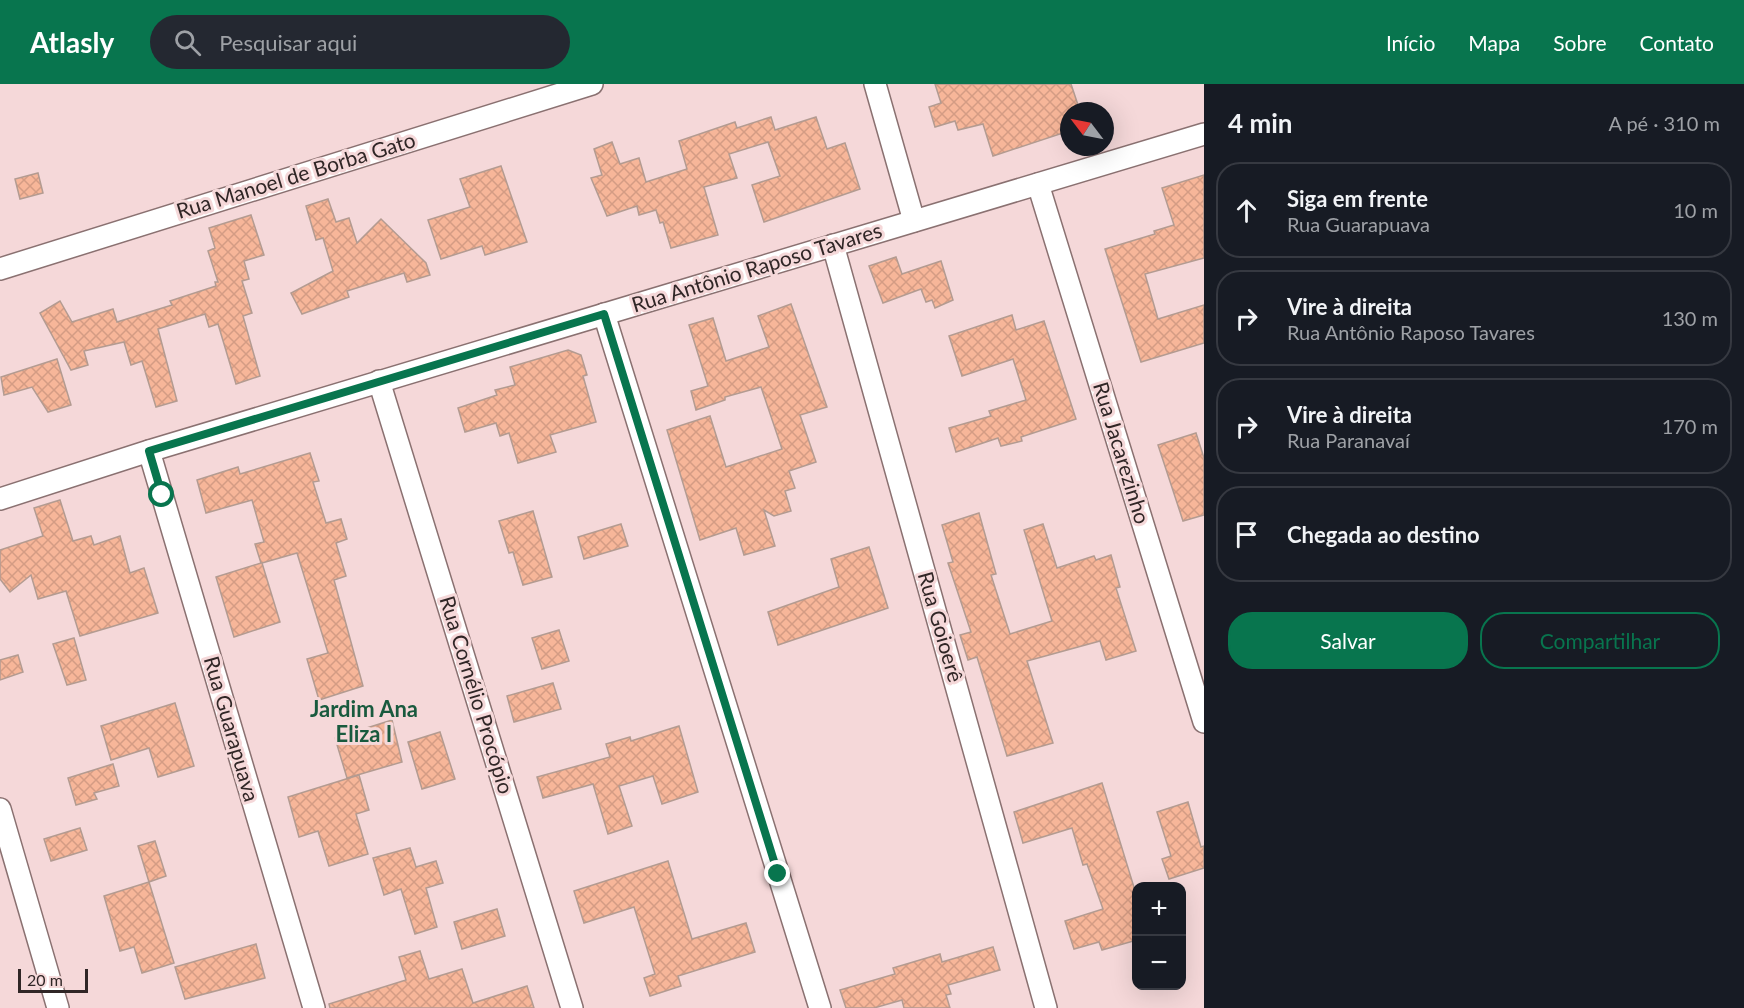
<!DOCTYPE html>
<html lang="pt">
<head>
<meta charset="utf-8">
<style>
	body { margin:0; font-family:Lato,sans-serif; background:#242831; color:#f1f3f6 }
	.controls { position:absolute; right:18px; bottom:18px; display:grid; overflow:hidden; border-radius:12px; box-shadow:0 6px 24px #0002 }
	.controls button { width:54px; height:54px; display:grid; place-items:center; padding:0; border:0; border-bottom:2px solid #363941; background:#171b24; color:#f1f3f6; font:30px sans-serif }
	.compass { position:absolute; left:1060px; top:18px; width:54px; height:54px; border-radius:50%; background:#171b24; box-shadow:0 6px 24px #0002; rotate:302deg }
	.scale { position:absolute; left:18px; bottom:15px; width:70px; box-sizing:border-box; padding-left:6px; border:3px solid #302626; border-top:0; font-size:16px; line-height:21px; white-space:nowrap; color:#302626; -webkit-text-stroke:4px #f5d8d9; paint-order:stroke }
	.stop { position:absolute; width:18px; height:18px; margin:-14px; border:4px solid #08754e; border-radius:50%; background:#fff }
	.stop.end { background:#08754e; border-color:#fff; box-shadow:0 2px 6px #0008 }
	.list { margin:0; padding:0; list-style:none }
	h2 { display:flex; justify-content:space-between; align-items:center; height:78px; margin:0; padding:0 24px; font-size:26px }
	h2 small { font-size:20px; font-weight:400; color:#9ea1a6 }
	.list li { display:grid; grid-template-columns:39px 1fr auto; gap:18px; align-items:center; box-sizing:border-box; height:96px; margin:0 12px 12px; padding:0 12px; border:2px solid #363941; border-radius:24px }
	.list b { display:block; font-size:22px; white-space:nowrap }
	.list p { margin:0; font-size:20px; white-space:nowrap; color:#9ea1a6 }
	.list em { font-size:20px; font-style:normal; color:#9ea1a6 }
	.actions { display:flex; gap:12px; padding:18px 24px }
	.actions a { flex:1; padding:14px 0; border:2px solid #08754e; border-radius:24px; text-align:center; font-size:21px; color:#08754e }
	.actions .main { background:#08754e; color:#fff }
	.icon { flex:none; width:33px; height:33px; fill:none; stroke:currentColor; stroke-width:2; stroke-linecap:round; stroke-linejoin:round }
	.map { position:relative; flex:none; width:1204px; height:924px; overflow:hidden }
	header { display:flex; align-items:center; gap:36px; box-sizing:border-box; height:84px; padding:0 30px; background:#08754e; color:#fff }
	header strong { font-size:28px }
	nav { display:flex; gap:33px; margin-inline-start:auto; font-size:21px }
	.search { width:420px; height:54px; background:#242831; display:flex; align-items:center; gap:15px; box-sizing:border-box; padding:0 21px; border-radius:33px; color:#9ea1a6; font-size:22px }
	main { display:flex }
	aside { flex:1; background:#171b24 }
	.map>svg:first-child { display:block }
	.building { fill:url(#building-cross-hatch); stroke:#b39b91; stroke-width:1.5 }
	.lines { fill:none; stroke-linecap:round; stroke-linejoin:round }
	.street-casing { stroke:#8a7171; stroke-width:24 }
	.street { stroke:#fff; stroke-width:21 }
	.route { stroke:#08754e; stroke-width:8 }
	.labels { text-anchor:middle; stroke-width:6; stroke-linejoin:round; paint-order:stroke }
	.street-label { font-size:21px; fill:#302626; stroke:#f5d8d9 }
	.neighbourhood-label { font-size:22px; font-weight:bold; fill:#195a3e; stroke:#f5d8d9 }
</style>
</head>
<body>
<header>
<strong>Atlasly</strong>
<div class="search"><svg class="icon" aria-label="search" viewBox="0 0 24 24"><circle cx="10" cy="10" r="6"/><path d="M15 15l6 6"/></svg>Pesquisar aqui</div>
<nav><a>Início</a><a>Mapa</a><a>Sobre</a><a>Contato</a></nav>
</header>
<main>
<div class="map">
<svg width="1204" height="924" viewBox="0 0 1204 924">
	<defs>
		<pattern id="building-cross-hatch" width="8" height="8" patternUnits="userSpaceOnUse" patternTransform="scale(1.5)"><rect width="8" height="8" fill="#f7b699"/><path d="M0 0l8 8M0 8l8-8" fill="none" stroke="#d49c84"/></pattern>
	</defs>
	<rect width="100%" height="100%" fill="#f5d8d9"/>
	<!-- building -->
	<g class="building">
		<polygon points="935,0 1071,0 1080,27 1069,27 1069,47 993,72 983,40 958,46 955,37 935,43 929,23 941,19"/>
		<polygon points="771,33 775,46 816,33 827,65 845,59 860,105 764,138 752,101 780,92 768,58 729,70 737,94 704,103 718,151 671,164 663,138 660,139 656,126 639,131 637,122 607,132 591,94 602,91 594,65 612,58 620,80 639,74 646,98 687,85 679,57 735,38 737,44"/>
		<polygon points="501,82 527,158 485,171 482,162 441,175 428,136 470,123 460,95"/>
		<polygon points="38,89 43,109 20,115 15,95"/>
		<polygon points="1204,91 1204,174 1145,190 1158,235 1204,221 1204,259 1141,278 1105,165 1155,150 1154,147 1174,141 1162,104"/>
		<polygon points="328,115 336,138 349,134 357,159 381,135 426,179 430,191 407,198 404,189 347,207 349,213 302,230 291,209 333,187 323,154 316,156 306,122"/>
		<polygon points="251,131 264,171 244,177 249,195 242,197 252,229 243,232 260,292 236,300 218,240 209,243 205,230 158,245 177,317 156,323 142,277 131,281 124,258 84,267 88,281 71,286 40,229 60,217 72,238 113,225 117,238 172,221 170,217 216,202 215,198 218,198 208,167 215,164 209,144"/>
		<polygon points="896,173 902,190 941,177 953,216 935,224 932,216 926,218 921,205 883,219 869,182"/>
		<polygon points="791,220 827,323 800,331 816,378 789,387 795,404 785,407 791,427 774,432 764,426 775,462 744,471 736,444 700,456 667,346 710,332 726,383 782,365 761,303 725,313 725,316 696,326 691,307 708,302 689,241 713,234 726,277 769,263 758,232"/>
		<polygon points="1012,231 1016,246 1044,237 1076,335 1021,353 1022,357 1001,362 998,354 956,368 949,344 991,332 989,327 1026,316 1013,275 962,292 949,252"/>
		<polygon points="568,266 581,271 587,291 583,292 596,338 550,351 556,368 518,379 509,349 500,352 496,339 465,348 458,324 497,311 495,306 515,301 510,283"/>
		<polygon points="57,275 71,321 48,328 32,303 4,311 1,293"/>
		<polygon points="1196,349 1204,374 1204,431 1183,437 1158,361"/>
		<polygon points="310,369 319,397 313,398 326,439 341,435 347,455 336,459 346,492 334,496 363,602 319,616 307,575 328,569 297,469 262,479 280,538 234,553 216,493 261,479 255,460 264,458 252,416 206,429 197,396 238,383 240,390"/>
		<polygon points="60,416 73,457 91,452 94,461 120,452 130,489 144,484 158,529 80,552 66,507 38,515 31,491 10,508 0,495 0,466 43,452 34,424"/>
		<polygon points="533,427 552,493 523,501 513,468 509,469 499,437"/>
		<polygon points="979,429 996,490 991,491 1010,550 1052,537 1024,446 1043,440 1057,484 1094,472 1096,476 1111,471 1120,503 1116,504 1136,567 1106,576 1100,557 1027,577 1053,659 1007,672 977,573 968,576 960,551 971,548 948,479 953,478 942,441"/>
		<polygon points="621,440 628,462 584,475 578,453"/>
		<polygon points="869,463 888,524 778,561 768,528 839,503 831,475"/>
		<polygon points="559,546 569,577 542,585 532,554"/>
		<polygon points="74,554 86,596 67,601 53,560"/>
		<polygon points="18,571 23,588 0,596 0,576"/>
		<polygon points="553,599 561,625 514,638 507,612"/>
		<polygon points="175,619 194,682 158,693 149,664 111,676 101,642"/>
		<polygon points="392,636 402,678 347,694 335,654"/>
		<polygon points="679,642 698,708 662,720 653,692 619,702 632,742 608,750 593,700 543,714 537,693 610,673 606,660 630,653 631,657"/>
		<polygon points="440,648 455,695 422,705 408,658"/>
		<polygon points="113,680 119,702 94,709 97,715 76,721 68,694"/>
		<polygon points="359,691 369,726 356,730 368,770 329,782 318,747 299,753 288,713"/>
		<polygon points="1102,699 1137,813 1137,856 1102,866 1099,858 1074,865 1065,837 1103,825 1087,780 1083,781 1072,744 1023,759 1014,728"/>
		<polygon points="1188,718 1201,763 1204,762 1204,784 1169,795 1162,775 1171,772 1157,728"/>
		<polygon points="80,744 87,766 51,777 44,755"/>
		<polygon points="155,757 166,792 149,798 138,762"/>
		<polygon points="410,764 416,783 436,777 443,799 426,804 437,843 415,850 401,805 384,811 373,774"/>
		<polygon points="668,777 692,855 746,839 755,868 678,892 681,902 650,912 644,894 655,890 634,823 584,839 574,807"/>
		<polygon points="149,798 174,879 142,889 134,863 120,867 104,812"/>
		<polygon points="497,825 505,852 462,865 454,838"/>
		<polygon points="256,860 265,894 185,915 175,883"/>
		<polygon points="993,863 1000,886 948,901 951,910 946,911 950,924 904,924 902,916 874,924 846,924 840,906 895,890 893,884 940,870 942,878"/>
		<polygon points="420,867 429,895 462,885 473,919 527,902 534,924 330,924 329,920 406,896 399,873"/>
	</g>
	<g class="lines">
		<!-- street casing -->
		<g class="street-casing">
			<g id="street">
				<polyline points="875,0 914,137"/>
				<polyline points="1038,100 1204,638"/>
				<polyline points="833,161 1046,924"/>
				<polyline points="0,185 592,0"/>
				<polyline points="604,230 820,924"/>
				<polyline points="379,297 572,924"/>
				<polyline points="149,367 314,924"/>
				<polyline points="0,415 149,367 1204,50"/>
				<polyline points="0,725 58,924"/>
			</g>
		</g>
		<!-- street -->
		<use href="#street" class="street"/>
	</g>
	<g class="lines">
		<!-- route -->
		<polyline class="route" points="162,411 149,367 604,230 778,790"/>
	</g>
	<g class="labels">
		<!-- street labels -->
		<g class="street-label">
			<text transform="translate(296 92) rotate(-17)" y="7">Rua Manoel de Borba Gato</text>
			<text transform="translate(757 184) rotate(-17)" y="7">Rua Antônio Raposo Tavares</text>
			<text transform="translate(1121 369) rotate(73)" y="7">Rua Jacarezinho</text>
			<text transform="translate(940 543) rotate(74)" y="7">Rua Goioerê</text>
			<text transform="translate(476 611) rotate(73)" y="7">Rua Cornélio Procópio</text>
			<text transform="translate(231 645) rotate(74)" y="7">Rua Guarapuava</text>
		</g>
		<!-- neighbourhood labels -->
		<g class="neighbourhood-label">
			<text x="364" y="633">Jardim Ana<tspan x="364" dy="25">Eliza I</tspan></text>
		</g>
	</g>
</svg>
<div class="controls">
<button>+</button>
<button>−</button>
</div>
<svg class="compass" viewBox="-18 -18 36 36"><path d="M0-13l5 13h-10z" fill="#e53935"/><path d="M0 13l5-13h-10z" fill="#9ea1a6"/></svg>
<div class="scale">20 m</div>
<div class="stop" style="left:162px;top:411px"></div>
<div class="stop end" style="left:778px;top:790px"></div>
</div>
<aside>
<h2>4 min<small>A pé · 310 m</small></h2>
<ul class="list">
<li><svg class="icon" aria-label="ahead" viewBox="0 0 24 24"><path d="M12 20V5M6 11l6-6 6 6"/></svg><div><b>Siga em frente</b><p>Rua Guarapuava</p></div><em>10 m</em></li>
<li><svg class="icon" aria-label="right" viewBox="0 0 24 24"><path d="M7 20v-9h11M14 6l5 5-5 5"/></svg><div><b>Vire à direita</b><p>Rua Antônio Raposo Tavares</p></div><em>130 m</em></li>
<li><svg class="icon" aria-label="right" viewBox="0 0 24 24"><path d="M7 20v-9h11M14 6l5 5-5 5"/></svg><div><b>Vire à direita</b><p>Rua Paranavaí</p></div><em>170 m</em></li>
<li><svg class="icon" aria-label="arrive" viewBox="0 0 24 24"><path d="M6 21V4h12l-3 4 3 4H6"/></svg><div><b>Chegada ao destino</b></div></li>
</ul>
<div class="actions"><a class="main">Salvar</a><a>Compartilhar</a></div>
</aside>
</main>
</body>
</html>
